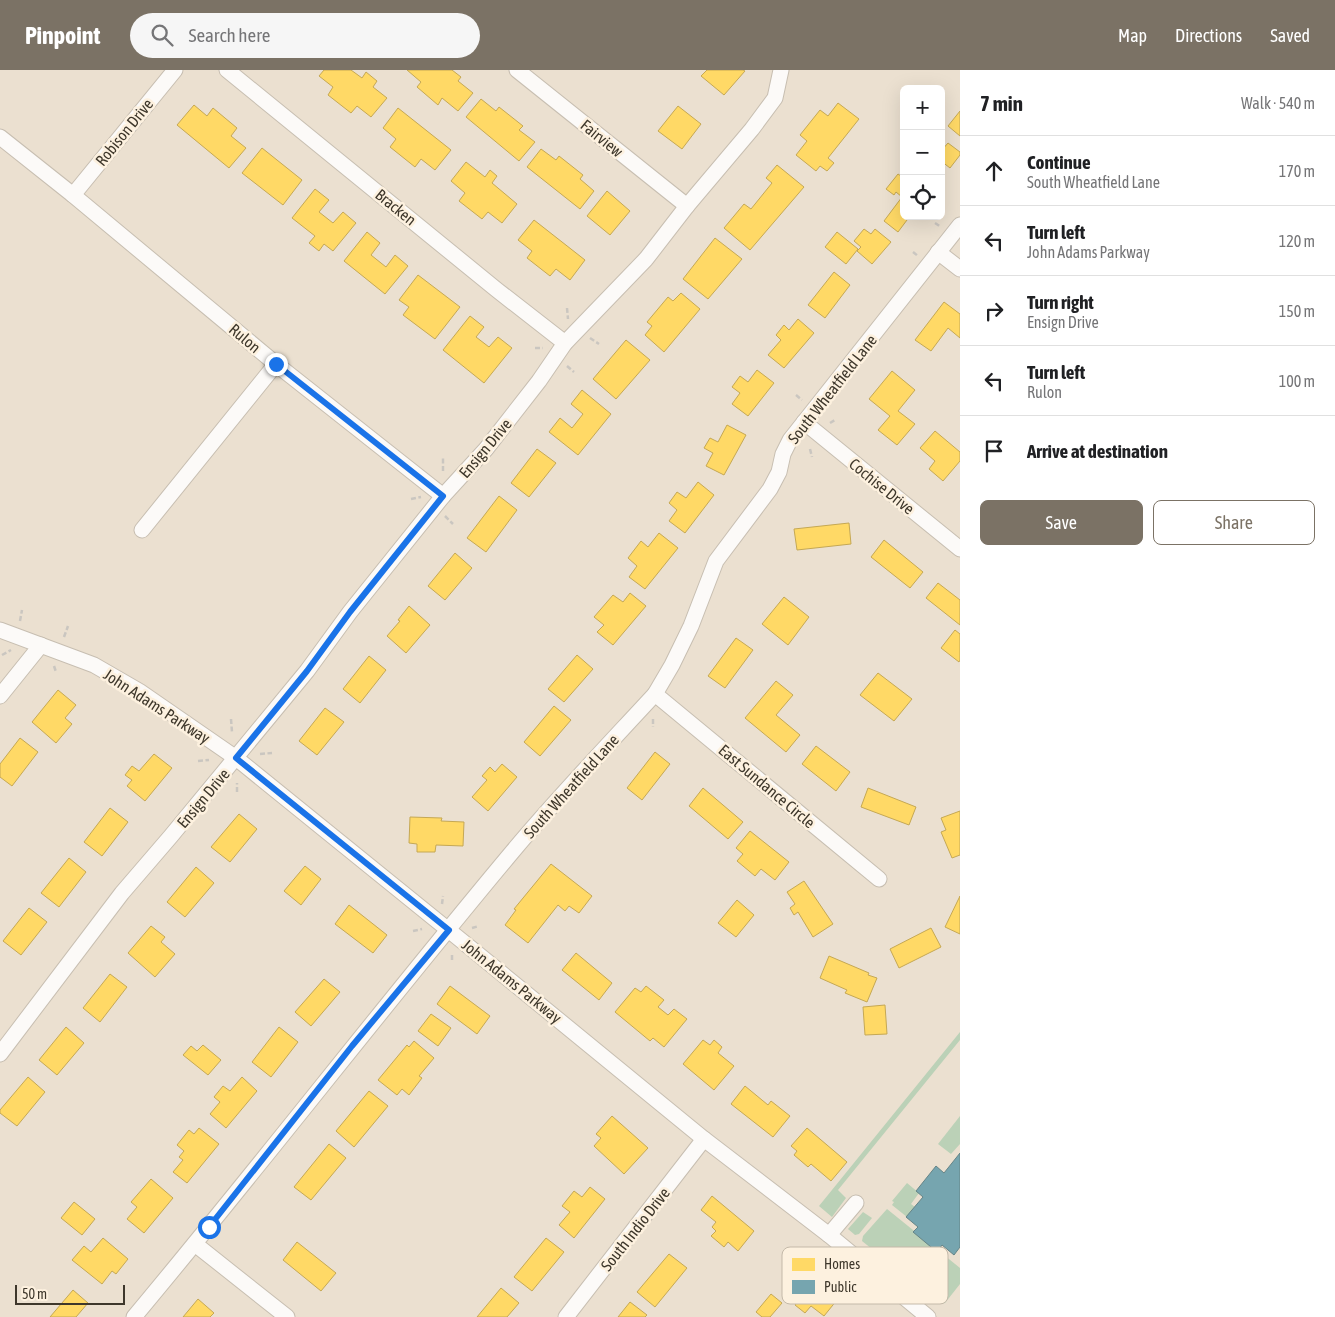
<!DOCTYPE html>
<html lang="en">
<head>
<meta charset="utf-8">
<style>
	body { margin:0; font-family:"Asap Condensed",sans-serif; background:#f6f6f6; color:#202124 }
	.controls { position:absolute; right:15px; top:15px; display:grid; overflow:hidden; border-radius:8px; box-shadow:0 5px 20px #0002 }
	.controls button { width:45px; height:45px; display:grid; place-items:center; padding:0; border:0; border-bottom:1px solid #e0e0e0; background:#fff; color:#202124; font:25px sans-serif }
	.scale { position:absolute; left:15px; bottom:12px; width:110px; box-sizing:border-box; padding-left:5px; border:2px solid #3e372b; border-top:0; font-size:14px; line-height:18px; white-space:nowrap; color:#3e372b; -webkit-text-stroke:4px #fdf1df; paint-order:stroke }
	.stop { position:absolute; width:15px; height:15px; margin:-11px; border:4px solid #1a73e8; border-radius:50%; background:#fff }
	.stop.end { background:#1a73e8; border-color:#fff; box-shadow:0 1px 5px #0008 }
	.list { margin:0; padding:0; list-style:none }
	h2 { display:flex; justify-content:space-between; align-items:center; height:65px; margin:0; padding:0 20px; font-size:21px }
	h2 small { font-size:16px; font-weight:400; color:#757577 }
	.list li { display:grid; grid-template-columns:32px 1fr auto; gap:15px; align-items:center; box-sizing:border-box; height:70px; padding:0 20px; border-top:1px solid #e0e0e0 }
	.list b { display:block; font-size:19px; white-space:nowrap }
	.list p { margin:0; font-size:16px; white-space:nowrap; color:#757577 }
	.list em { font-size:16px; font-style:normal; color:#757577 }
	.actions { display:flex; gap:10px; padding:15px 20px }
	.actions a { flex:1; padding:11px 0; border:1px solid #7b7265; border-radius:8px; text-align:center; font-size:18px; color:#7b7265 }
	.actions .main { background:#7b7265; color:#fff }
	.icon { flex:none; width:28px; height:28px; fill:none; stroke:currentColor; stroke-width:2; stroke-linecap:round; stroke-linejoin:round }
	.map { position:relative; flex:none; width:960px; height:1247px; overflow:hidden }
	header { display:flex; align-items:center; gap:30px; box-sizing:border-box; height:70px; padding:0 25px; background:#7b7265; color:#fff }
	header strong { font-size:24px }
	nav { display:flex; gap:28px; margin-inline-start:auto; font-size:18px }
	.search { width:350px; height:45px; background:#f6f6f6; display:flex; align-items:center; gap:12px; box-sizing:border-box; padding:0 18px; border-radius:28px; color:#757577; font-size:19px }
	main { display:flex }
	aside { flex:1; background:#fff }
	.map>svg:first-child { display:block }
	.green { fill:#bbd1b7 }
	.homes { fill:#ffd966; stroke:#c5a854 }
	.public { fill:#76a5af; stroke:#658487 }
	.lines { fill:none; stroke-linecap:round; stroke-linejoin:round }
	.minor-casing { stroke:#c7beb1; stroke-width:17 }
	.path { stroke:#cac6c0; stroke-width:2.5; stroke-dasharray:5 2.5; stroke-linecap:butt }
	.minor { stroke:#fcfaf8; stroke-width:15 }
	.route { stroke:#1a73e8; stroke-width:6 }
	.labels { text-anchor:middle; stroke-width:5; stroke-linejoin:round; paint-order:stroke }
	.street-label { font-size:16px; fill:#3e372b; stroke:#fdf1df }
	.key { fill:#fdf1df; stroke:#c4b9a9; stroke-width:1 }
	.key-label { font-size:14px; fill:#3e372b }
</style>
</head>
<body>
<header>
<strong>Pinpoint</strong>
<div class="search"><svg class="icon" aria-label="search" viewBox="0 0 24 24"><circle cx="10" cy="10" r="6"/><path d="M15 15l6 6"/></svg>Search here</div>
<nav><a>Map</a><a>Directions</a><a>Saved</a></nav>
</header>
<main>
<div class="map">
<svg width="960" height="1247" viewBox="0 0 960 1247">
	<rect width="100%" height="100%" fill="#ebe0d0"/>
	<!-- green -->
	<g class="green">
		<polygon points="960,962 960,970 838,1120 846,1128 832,1147 819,1136"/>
		<polygon points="960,1046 960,1074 951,1084 938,1074"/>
		<polygon points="907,1113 919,1123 911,1134 915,1137 907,1147 892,1135 894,1132 892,1131"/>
		<polygon points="887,1139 960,1198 960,1214 945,1233 941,1234 862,1171 863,1166"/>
		<polygon points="863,1142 872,1148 859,1164 855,1165 848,1159"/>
	</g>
	<!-- homes -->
	<g class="homes">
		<polygon points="324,0 351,0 362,8 366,2 377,11 373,17 387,28 371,47 357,36 351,43 328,25 333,17 319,6"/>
		<polygon points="407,0 452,0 461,7 458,11 473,23 458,41 442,28 438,35 417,17 421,12"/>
		<polygon points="707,0 743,0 745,1 724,25 701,6"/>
		<polygon points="481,29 496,41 499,37 523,56 519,60 535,72 519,91 466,47"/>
		<polygon points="838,33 859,49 828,88 834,93 827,101 820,96 816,101 796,85 807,71 800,65 820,40 828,46"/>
		<polygon points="194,35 207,46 213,38 237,58 231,66 246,78 229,98 177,55"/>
		<polygon points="678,36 701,54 682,79 658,61"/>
		<polygon points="398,38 451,80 435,100 421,89 415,97 390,77 396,69 383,58"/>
		<polygon points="960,41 960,66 948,56"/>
		<polygon points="948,73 960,82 960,85 950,98 941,91 941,81"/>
		<polygon points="262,78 302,110 283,135 242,103"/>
		<polygon points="541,79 556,90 559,86 583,105 580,109 594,121 580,139 527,97"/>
		<polygon points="466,92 485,107 490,100 497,106 492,113 517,134 502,153 488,142 482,149 459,131 465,123 451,111"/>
		<polygon points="777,95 804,117 750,180 724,158 744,134 751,139 772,113 766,108"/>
		<polygon points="898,104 904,108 904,146 910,146 898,162 884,151 902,127 896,122 894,125 886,119"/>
		<polygon points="315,119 329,130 319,142 333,153 343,142 356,153 333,181 324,174 319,181 309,173 315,166 292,148"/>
		<polygon points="607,121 630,141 610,165 587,146"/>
		<polygon points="534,150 585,190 570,210 556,199 550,206 527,188 532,181 518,170"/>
		<polygon points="864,159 871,164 875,159 891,172 872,194 857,181 861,177 854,171"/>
		<polygon points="367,162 380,173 371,185 386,197 395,185 408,196 385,224 344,191"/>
		<polygon points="837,162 858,179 846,194 825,177"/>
		<polygon points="715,168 742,189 708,229 683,209"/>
		<polygon points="834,202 850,215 825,248 808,235"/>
		<polygon points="418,205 460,237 435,269 403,245 409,237 399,230"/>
		<polygon points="681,223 700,239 664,282 645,265 652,256 647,252 668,227 673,231"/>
		<polygon points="944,232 960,244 960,268 948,258 931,281 915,270"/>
		<polygon points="470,246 484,257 476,267 489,277 498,267 512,278 484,313 443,280"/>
		<polygon points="798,249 814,263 784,298 768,285 781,270 776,265 784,255 789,260"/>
		<polygon points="626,270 650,290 616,329 593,309"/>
		<polygon points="757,300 774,313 748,346 732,334 740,323 732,317 740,306 748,312"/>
		<polygon points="892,301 915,320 898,341 915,354 897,375 878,360 890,346 869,329"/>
		<polygon points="582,320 611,344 578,385 549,362 560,348 572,358 583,344 571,334"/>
		<polygon points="727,355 746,365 724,405 706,396 713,383 704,378 710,368 718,372"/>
		<polygon points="935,361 960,382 960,391 943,411 929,399 935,391 920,378"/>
		<polygon points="537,379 556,393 529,427 511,413"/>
		<polygon points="698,412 714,425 685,463 669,451 677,440 669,433 677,422 686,428"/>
		<polygon points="499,426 517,440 486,482 467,468"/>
		<polygon points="849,453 851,474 797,480 794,459"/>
		<polygon points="659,463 678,478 645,519 629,507 637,496 628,488 641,471 648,477"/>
		<polygon points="884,470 923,502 910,518 871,487"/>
		<polygon points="455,483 472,498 445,530 428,516"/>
		<polygon points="938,513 960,530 960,555 926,528"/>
		<polygon points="630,523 646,536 613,575 597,562 604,555 594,547 613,525 623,532"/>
		<polygon points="784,527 809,547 788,575 762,554"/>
		<polygon points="409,536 430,555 406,583 387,566 400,551 398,550"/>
		<polygon points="955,560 960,564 960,590 959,592 941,578"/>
		<polygon points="736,568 753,580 725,618 708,606"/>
		<polygon points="577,585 593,599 564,632 548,619"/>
		<polygon points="369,586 386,600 360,633 343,619"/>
		<polygon points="878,603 912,629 894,651 860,625"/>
		<polygon points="776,611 793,625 776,645 800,665 786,682 745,648"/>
		<polygon points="58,620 76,635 65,648 72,654 56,673 32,652"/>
		<polygon points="554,636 571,650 540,686 524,672"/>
		<polygon points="325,638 344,652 317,685 299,671"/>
		<polygon points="20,668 38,682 12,716 0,707 0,694"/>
		<polygon points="816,676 850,702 836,721 802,694"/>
		<polygon points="655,682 670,694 642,730 627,718"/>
		<polygon points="154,684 172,698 145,731 127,716 132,710 125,705 132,696 139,701"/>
		<polygon points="502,694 517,707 488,741 472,727 487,710 482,706 490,697 495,702"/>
		<polygon points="703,718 743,752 728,769 689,736"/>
		<polygon points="868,718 916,737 909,755 861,737"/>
		<polygon points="110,738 128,752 102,786 84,772"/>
		<polygon points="960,741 960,785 952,788 941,762 946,760 941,748"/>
		<polygon points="239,744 257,759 230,792 211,777"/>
		<polygon points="410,747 442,748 441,751 464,752 463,776 436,775 435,782 417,782 417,774 409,773"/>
		<polygon points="750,761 789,792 775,810 761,799 755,806 737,791 743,784 736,778"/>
		<polygon points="69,788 86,802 59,837 41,823"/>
		<polygon points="551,794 592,826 579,843 569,836 565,841 558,835 528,873 505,855 516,840 514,839"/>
		<polygon points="305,796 321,809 301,835 284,821"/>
		<polygon points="196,797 214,813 185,847 167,832"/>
		<polygon points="804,811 833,854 813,867 798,842 794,845 790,838 795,834 787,822"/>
		<polygon points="960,826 960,864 945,857"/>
		<polygon points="737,830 754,845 736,867 718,853"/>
		<polygon points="349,835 387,865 373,883 335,854"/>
		<polygon points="29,838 47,852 21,885 3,871"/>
		<polygon points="151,856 165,867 161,872 175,884 155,907 128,883"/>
		<polygon points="931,858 941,877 899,898 890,879"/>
		<polygon points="576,883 612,913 599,930 562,900"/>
		<polygon points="829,886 869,903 868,905 877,908 867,932 845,923 847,920 820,908"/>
		<polygon points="110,904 127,917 100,952 83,938"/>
		<polygon points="324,909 340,922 311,956 295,942"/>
		<polygon points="450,916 490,946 477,964 437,934"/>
		<polygon points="646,916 664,930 658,937 668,945 674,939 687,949 664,977 653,968 650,971 615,942 635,918 641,922"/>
		<polygon points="885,935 887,964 865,965 863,937"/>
		<polygon points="431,944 451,958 438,976 418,961"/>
		<polygon points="66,957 84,973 57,1005 39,990"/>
		<polygon points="279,957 298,972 271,1007 252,992"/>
		<polygon points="703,970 710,975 714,970 722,977 718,983 734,996 714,1020 683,994"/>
		<polygon points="414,971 434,988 419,1006 422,1008 409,1025 402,1019 397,1025 378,1010 407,975 409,977"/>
		<polygon points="203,975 221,990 208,1005 183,985 191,976 197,981"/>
		<polygon points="28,1007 45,1022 17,1056 0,1043 0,1040"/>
		<polygon points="242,1007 257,1021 226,1058 210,1044 220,1032 214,1027 223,1016 230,1021"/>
		<polygon points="745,1016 768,1035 771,1031 790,1046 773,1067 731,1034"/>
		<polygon points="369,1021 388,1036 354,1077 336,1061"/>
		<polygon points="612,1046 648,1078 624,1104 594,1076 601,1068 596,1064"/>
		<polygon points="199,1058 219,1074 187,1113 173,1102 183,1090 179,1087 184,1081 177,1075 189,1060 194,1064"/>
		<polygon points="807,1058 847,1092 831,1111 811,1094 808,1097 794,1085 797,1081 791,1076"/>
		<polygon points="329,1074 346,1088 311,1130 294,1117"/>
		<polygon points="151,1109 173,1128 144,1163 127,1149 137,1137 131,1132"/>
		<polygon points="590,1117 605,1129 574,1168 559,1155 570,1142 562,1136 574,1121 582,1127"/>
		<polygon points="712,1126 754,1161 738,1181 728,1172 724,1177 711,1166 716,1161 712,1157 716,1152 701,1140"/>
		<polygon points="74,1132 95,1149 82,1165 61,1148"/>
		<polygon points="103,1168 128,1189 116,1204 112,1201 102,1214 72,1190 84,1176 91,1182"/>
		<polygon points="546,1168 564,1182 532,1221 514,1207"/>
		<polygon points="297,1172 336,1203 321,1221 283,1190"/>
		<polygon points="669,1184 687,1198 655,1237 637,1222"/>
		<polygon points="801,1200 837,1230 824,1246 811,1236 805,1243 795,1235 801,1227 788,1217"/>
		<polygon points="501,1218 519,1233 507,1247 477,1247"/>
		<polygon points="73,1220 88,1233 76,1247 50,1247"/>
		<polygon points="771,1224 782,1233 770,1247 762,1247 756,1242"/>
		<polygon points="198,1229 214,1243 210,1247 183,1247"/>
		<polygon points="630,1232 647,1245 645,1247 618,1247"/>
	</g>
	<!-- public -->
	<polygon class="public" points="960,1083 960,1177 954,1185 942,1175 937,1182 913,1162 918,1157 906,1147 923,1127 916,1121 936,1096 944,1103"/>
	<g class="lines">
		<!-- minor casing -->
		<g class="minor-casing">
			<g id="minor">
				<polyline points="227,0 497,220 565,273"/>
				<polyline points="517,0 687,136"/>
				<polyline points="0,67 73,125 276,294 443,426"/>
				<polyline points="73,125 175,0"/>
				<polyline points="938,182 960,199"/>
				<polyline points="804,352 960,479"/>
				<polyline points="142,460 276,294"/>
				<polyline points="0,560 94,595 139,621 236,688 462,871 704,1069 829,1165 928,1247"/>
				<polyline points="655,624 879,809"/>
				<polyline points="0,626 41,575"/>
				<polyline points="0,984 122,823 171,766 307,601 350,542 443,426 486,379 539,311 565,273 646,189 687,136 752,59 775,28 781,0"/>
				<polyline points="829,1165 856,1133"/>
				<polyline points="195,1174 287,1247"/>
				<path d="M134,1247C262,1094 384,935 513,781C558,727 607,676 655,624L672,595L691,556L716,491L770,419L779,402L783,384L790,370L960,155"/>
				<polyline points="566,1247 704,1069"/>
			</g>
		</g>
		<!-- path -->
		<g class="path">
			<polyline points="935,153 941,157"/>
			<polyline points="913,182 918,186"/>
			<polyline points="567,238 568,249"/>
			<polyline points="590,268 599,274"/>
			<polyline points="535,278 543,278"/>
			<polyline points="567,296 574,302"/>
			<polyline points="796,325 802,330"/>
			<polyline points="830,353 835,350"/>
			<polyline points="810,379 812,387"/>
			<polyline points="443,401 443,388"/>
			<polyline points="411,429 421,427"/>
			<polyline points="445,446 453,454"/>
			<polyline points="20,551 22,540"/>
			<polyline points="64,567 68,556"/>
			<polyline points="2,585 11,580"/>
			<polyline points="54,596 56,602"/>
			<polyline points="231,649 232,662"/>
			<polyline points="653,649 653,657"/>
			<polyline points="260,684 272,683"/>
			<polyline points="198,691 209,690"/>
			<polyline points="237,722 237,713"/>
			<polyline points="442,834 443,826"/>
			<polyline points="472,858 479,856"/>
			<polyline points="413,861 422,859"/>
			<polyline points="452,890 452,883"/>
		</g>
		<!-- minor -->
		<use href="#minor" class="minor"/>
	</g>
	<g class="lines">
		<!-- route -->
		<polyline class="route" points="209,1157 352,976 449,860 236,688 307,601 350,542 443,426 276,294"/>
	</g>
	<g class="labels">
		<!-- street labels -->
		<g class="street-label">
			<text transform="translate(124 62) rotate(-51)" y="6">Robison Drive</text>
			<text transform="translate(602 68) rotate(39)" y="6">Fairview</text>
			<text transform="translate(396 137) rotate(39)" y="6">Bracken</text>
			<text transform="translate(245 268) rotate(40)" y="6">Rulon</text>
			<text transform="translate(832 319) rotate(-52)" y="6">South Wheatfield Lane</text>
			<text transform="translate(485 378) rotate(-50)" y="6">Ensign Drive</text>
			<text transform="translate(882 416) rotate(39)" y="6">Cochise Drive</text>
			<text transform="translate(157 636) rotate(33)" y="6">John Adams Parkway</text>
			<text transform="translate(571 716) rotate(-48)" y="6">South Wheatfield Lane</text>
			<text transform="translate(767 716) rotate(40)" y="6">East Sundance Circle</text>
			<text transform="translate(203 728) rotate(-50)" y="6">Ensign Drive</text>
			<text transform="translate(512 911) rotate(39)" y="6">John Adams Parkway</text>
			<text transform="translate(635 1159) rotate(-52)" y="6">South Indio Drive</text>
		</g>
	</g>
	<!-- legend -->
	<rect x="782" y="1177" width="166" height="57" rx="8" class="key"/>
	<rect x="792" y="1188" width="23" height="13" fill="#ffd966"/>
	<rect x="792" y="1210" width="23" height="14" fill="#76a5af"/>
	<g class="key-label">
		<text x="824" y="1199">Homes</text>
		<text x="824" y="1222">Public</text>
	</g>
</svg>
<div class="controls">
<button>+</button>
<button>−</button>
<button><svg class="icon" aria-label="locate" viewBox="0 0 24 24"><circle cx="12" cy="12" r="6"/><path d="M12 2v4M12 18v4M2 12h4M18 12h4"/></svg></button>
</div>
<div class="scale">50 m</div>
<div class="stop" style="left:209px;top:1157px"></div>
<div class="stop end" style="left:276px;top:294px"></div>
</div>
<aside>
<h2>7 min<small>Walk · 540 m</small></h2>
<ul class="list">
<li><svg class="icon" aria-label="ahead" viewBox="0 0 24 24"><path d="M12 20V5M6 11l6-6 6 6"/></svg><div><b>Continue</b><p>South Wheatfield Lane</p></div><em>170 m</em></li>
<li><svg class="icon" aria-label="left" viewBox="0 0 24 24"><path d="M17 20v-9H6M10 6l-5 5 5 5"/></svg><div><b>Turn left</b><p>John Adams Parkway</p></div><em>120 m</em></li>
<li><svg class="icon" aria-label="right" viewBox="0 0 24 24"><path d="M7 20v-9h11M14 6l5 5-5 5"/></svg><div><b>Turn right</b><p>Ensign Drive</p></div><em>150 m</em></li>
<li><svg class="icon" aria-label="left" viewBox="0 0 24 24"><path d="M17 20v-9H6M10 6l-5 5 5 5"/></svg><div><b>Turn left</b><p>Rulon</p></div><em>100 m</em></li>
<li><svg class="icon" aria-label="arrive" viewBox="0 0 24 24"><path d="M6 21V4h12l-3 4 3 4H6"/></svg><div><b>Arrive at destination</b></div></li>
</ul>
<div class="actions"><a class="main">Save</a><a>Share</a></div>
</aside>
</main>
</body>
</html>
